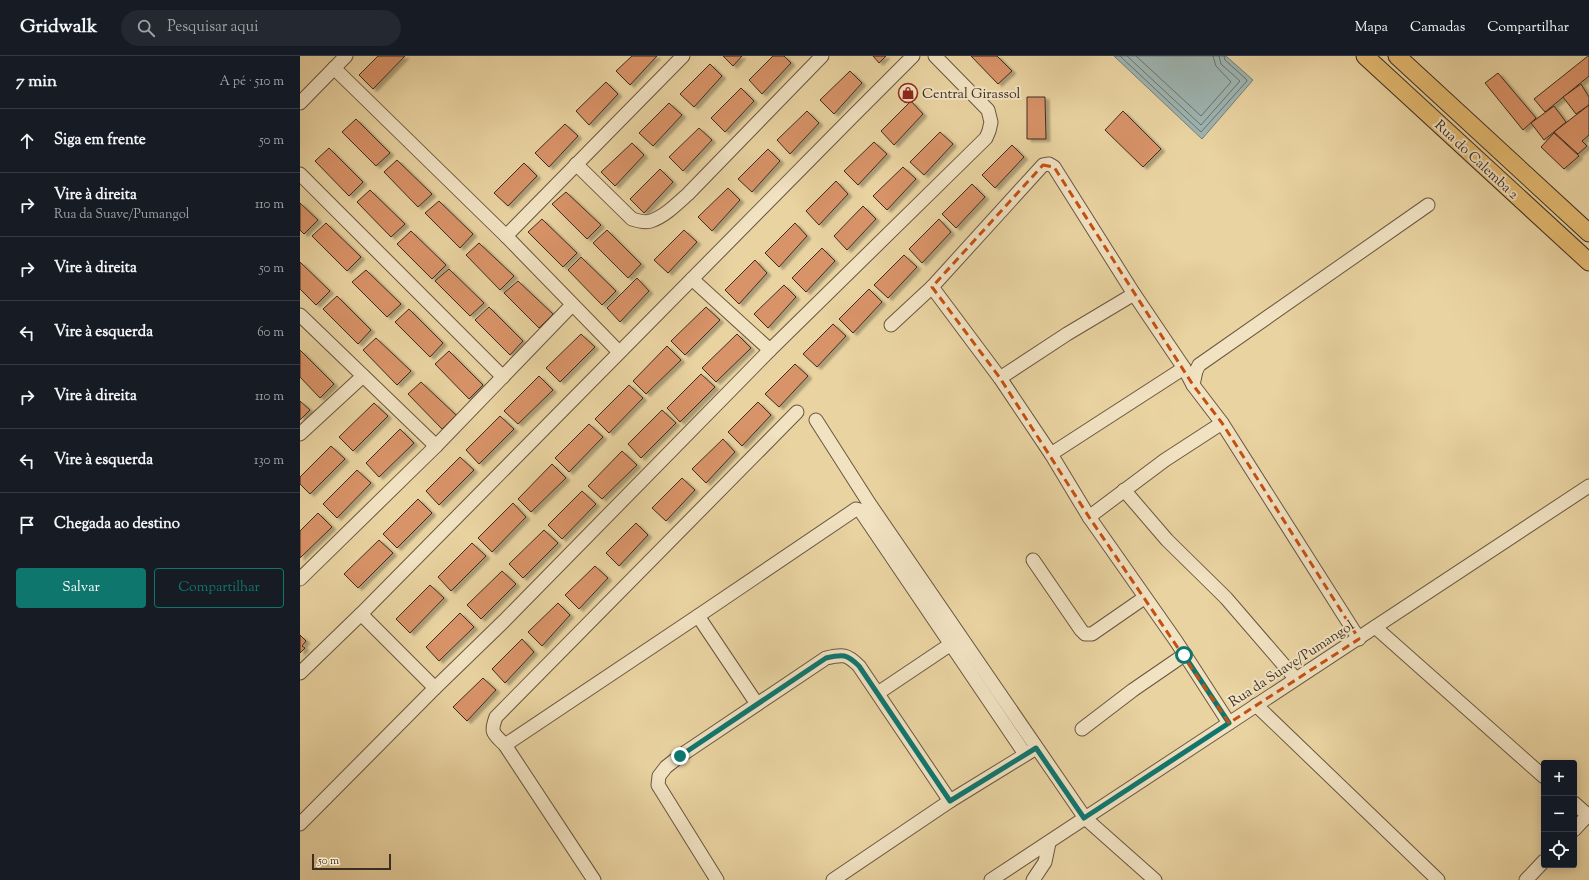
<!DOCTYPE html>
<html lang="pt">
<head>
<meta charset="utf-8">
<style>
	body { margin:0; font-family:"Sorts Mill Goudy",serif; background:#242831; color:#f1f3f6 }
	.controls { position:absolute; right:12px; bottom:12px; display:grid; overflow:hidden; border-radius:4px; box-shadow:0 2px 10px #0003 }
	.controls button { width:36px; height:36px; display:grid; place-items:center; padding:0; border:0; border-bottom:1px solid #363941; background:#171b24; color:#f1f3f6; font:20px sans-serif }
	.scale { position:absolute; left:12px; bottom:10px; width:79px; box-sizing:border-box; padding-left:4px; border:2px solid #3e2e21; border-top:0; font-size:11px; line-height:14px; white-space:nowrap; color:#3e2e21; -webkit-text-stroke:3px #f1e2c2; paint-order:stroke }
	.stop { position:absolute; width:12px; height:12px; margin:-9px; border:3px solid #0f766e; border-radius:50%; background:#fff }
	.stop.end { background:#0f766e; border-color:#fff; box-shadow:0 1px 4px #0008 }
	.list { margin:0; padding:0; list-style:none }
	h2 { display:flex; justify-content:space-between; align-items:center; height:52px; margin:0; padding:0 16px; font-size:17px }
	h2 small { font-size:13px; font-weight:400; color:#9ea1a6 }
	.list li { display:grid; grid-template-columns:26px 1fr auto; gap:12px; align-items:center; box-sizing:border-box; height:64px; padding:0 16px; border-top:1px solid #363941 }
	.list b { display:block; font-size:15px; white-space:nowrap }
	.list p { margin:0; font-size:13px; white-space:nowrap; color:#9ea1a6 }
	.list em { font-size:13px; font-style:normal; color:#9ea1a6 }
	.actions { display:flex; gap:8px; padding:12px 16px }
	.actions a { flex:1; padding:9px 0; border:1px solid #0f766e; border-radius:4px; text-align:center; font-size:14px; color:#0f766e }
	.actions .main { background:#0f766e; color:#fff }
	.icon { flex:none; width:22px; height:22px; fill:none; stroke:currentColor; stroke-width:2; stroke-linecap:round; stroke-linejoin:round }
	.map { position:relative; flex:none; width:1289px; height:824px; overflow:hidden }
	header { display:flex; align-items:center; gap:24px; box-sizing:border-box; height:56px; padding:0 20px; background:#171b24; border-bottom:1px solid #363941 }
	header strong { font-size:19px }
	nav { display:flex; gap:22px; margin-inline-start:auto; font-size:14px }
	.search { width:280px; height:36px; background:#242831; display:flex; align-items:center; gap:10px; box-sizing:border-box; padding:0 14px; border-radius:22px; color:#9ea1a6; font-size:15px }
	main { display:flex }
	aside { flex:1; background:#171b24 }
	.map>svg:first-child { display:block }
	.water { fill:#9db4b1; stroke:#777e77 }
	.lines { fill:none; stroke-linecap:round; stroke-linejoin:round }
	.shore { stroke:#6e7169; stroke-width:1 }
	.building { fill:#d99368; stroke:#3e2e21; filter:url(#shadow) }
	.minor-casing { stroke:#695741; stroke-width:15 }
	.major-casing { stroke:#3e2e21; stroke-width:19 }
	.minor { stroke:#f1e2c2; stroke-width:13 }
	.major { stroke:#e4ba70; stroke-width:17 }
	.route { stroke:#0f766e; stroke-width:5 }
	.marked { fill:none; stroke:#c65010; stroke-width:3; stroke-dasharray:8 5; stroke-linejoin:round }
	.labels { text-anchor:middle; stroke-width:4; stroke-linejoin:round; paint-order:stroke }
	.poi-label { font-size:14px; fill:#3e2e21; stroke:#f1e2c2; text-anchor:start }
	.street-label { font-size:14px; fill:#3e2e21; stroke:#f1e2c2 }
</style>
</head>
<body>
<header>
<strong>Gridwalk</strong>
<div class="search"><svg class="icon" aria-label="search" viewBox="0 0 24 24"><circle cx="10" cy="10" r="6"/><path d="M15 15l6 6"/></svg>Pesquisar aqui</div>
<nav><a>Mapa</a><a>Camadas</a><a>Compartilhar</a></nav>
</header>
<main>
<aside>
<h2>7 min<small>A pé · 510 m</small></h2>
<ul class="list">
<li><svg class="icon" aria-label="ahead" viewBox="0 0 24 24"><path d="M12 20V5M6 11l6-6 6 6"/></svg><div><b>Siga em frente</b></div><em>50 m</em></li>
<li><svg class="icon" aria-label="right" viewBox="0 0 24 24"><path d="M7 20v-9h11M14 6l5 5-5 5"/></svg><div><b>Vire à direita</b><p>Rua da Suave/Pumangol</p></div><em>110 m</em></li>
<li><svg class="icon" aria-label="right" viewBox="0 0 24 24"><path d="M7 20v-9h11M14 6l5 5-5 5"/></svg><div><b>Vire à direita</b></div><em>50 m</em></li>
<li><svg class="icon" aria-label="left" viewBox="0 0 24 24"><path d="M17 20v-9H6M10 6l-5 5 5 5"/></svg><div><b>Vire à esquerda</b></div><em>60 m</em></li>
<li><svg class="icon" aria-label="right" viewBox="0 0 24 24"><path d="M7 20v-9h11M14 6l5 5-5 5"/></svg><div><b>Vire à direita</b></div><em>110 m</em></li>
<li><svg class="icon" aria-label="left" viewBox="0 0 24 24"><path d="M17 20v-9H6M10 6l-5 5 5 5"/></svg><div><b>Vire à esquerda</b></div><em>130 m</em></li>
<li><svg class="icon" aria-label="arrive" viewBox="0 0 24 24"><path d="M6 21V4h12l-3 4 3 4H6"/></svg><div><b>Chegada ao destino</b></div></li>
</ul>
<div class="actions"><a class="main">Salvar</a><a>Compartilhar</a></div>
</aside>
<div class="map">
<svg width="1289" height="824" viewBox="0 0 1289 824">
	<defs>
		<filter id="shadow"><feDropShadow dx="4" dy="2.5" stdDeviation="1" flood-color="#0004"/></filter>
	</defs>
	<rect width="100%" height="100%" fill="#e9d3a1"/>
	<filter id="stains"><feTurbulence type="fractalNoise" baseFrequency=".005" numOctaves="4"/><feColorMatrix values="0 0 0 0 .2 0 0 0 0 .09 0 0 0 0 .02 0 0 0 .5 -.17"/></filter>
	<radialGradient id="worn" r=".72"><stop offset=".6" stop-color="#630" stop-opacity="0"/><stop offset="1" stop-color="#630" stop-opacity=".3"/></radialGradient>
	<!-- water -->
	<polygon class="water" points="814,0 926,0 953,24 902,83"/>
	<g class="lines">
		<!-- shore -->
		<g class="shore">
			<polyline points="820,0 901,76 947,25 946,23 925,4 924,0"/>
			<polyline points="827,0 901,69 940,25 921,8 919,0"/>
			<polyline points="836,0 901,60 931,26 916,10 913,0"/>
		</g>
	</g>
	<!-- building -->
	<g class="building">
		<polygon points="78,0 105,0 73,33 59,19"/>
		<polygon points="332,0 357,0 330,29 316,15"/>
		<polygon points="423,0 442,0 433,10"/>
		<polygon points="473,0 484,0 491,7 462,38 449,24"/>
		<polygon points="573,0 586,0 579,7"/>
		<polygon points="671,0 697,0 712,15 698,28"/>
		<polygon points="1288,0 1289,0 1289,20 1245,56 1234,43"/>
		<polygon points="410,8 422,20 394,51 380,38"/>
		<polygon points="550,15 562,27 534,58 520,44"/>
		<polygon points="1198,17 1236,62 1223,74 1185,27"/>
		<polygon points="306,26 318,38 289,69 276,55"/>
		<polygon points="1281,28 1289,41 1289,49 1276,58 1263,41"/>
		<polygon points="441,32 454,45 425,76 411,62"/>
		<polygon points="727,41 745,41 746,83 727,83"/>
		<polygon points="611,45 623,58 594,89 581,75"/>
		<polygon points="369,47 382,59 353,90 339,77"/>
		<polygon points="1289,49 1289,79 1282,85 1287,90 1278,98 1254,76"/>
		<polygon points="1254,50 1266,66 1244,84 1231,67"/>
		<polygon points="507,55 519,67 490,98 477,84"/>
		<polygon points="823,55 861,93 843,111 805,74"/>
		<polygon points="56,63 90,97 76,110 42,76"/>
		<polygon points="265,68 278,80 249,111 235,97"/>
		<polygon points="399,72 412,84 383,115 369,101"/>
		<polygon points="640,76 653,88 624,119 610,106"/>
		<polygon points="1254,77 1279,100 1264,113 1241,91"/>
		<polygon points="574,86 587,98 558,129 544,115"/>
		<polygon points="332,87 344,99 315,130 301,116"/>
		<polygon points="712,89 724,101 695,132 682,119"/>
		<polygon points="29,92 63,126 49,140 15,105"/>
		<polygon points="468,93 480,105 452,136 438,123"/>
		<polygon points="97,104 132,138 118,151 84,116"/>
		<polygon points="224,107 237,120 208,150 194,137"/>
		<polygon points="603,111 616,123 587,154 573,140"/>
		<polygon points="360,113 373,126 344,157 330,143"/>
		<polygon points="536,125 548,138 519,169 506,155"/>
		<polygon points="672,128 685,141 656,172 642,158"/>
		<polygon points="428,132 440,144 412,175 398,161"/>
		<polygon points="70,134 105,168 91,181 57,146"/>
		<polygon points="266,136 301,169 287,183 252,148"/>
		<polygon points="139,145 173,178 160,192 125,157"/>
		<polygon points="0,147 18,164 4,178 0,174"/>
		<polygon points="563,150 576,163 547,194 534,180"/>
		<polygon points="242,163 277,197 263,211 228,176"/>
		<polygon points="639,163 651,176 622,207 609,193"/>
		<polygon points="26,167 61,201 47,215 12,180"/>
		<polygon points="495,167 507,180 479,211 465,197"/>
		<polygon points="307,174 341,208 328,222 293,187"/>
		<polygon points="384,174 397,186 368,217 354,204"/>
		<polygon points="111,175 146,209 132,223 97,188"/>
		<polygon points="179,187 214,220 200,234 166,199"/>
		<polygon points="522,192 535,205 506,236 492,222"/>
		<polygon points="604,199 617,211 588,242 574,229"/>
		<polygon points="281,201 316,235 302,249 268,214"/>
		<polygon points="455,204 467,217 439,248 425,234"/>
		<polygon points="0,206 30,235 16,249 0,233"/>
		<polygon points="149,213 184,247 170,260 135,225"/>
		<polygon points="66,214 101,248 87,261 52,226"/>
		<polygon points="337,222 349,235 320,266 307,252"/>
		<polygon points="218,225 253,258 239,272 204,237"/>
		<polygon points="484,229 496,241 468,272 454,258"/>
		<polygon points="569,233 582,246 553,277 539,263"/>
		<polygon points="37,240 71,274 58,288 23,253"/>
		<polygon points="189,251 223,285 210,299 175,264"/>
		<polygon points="406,251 420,264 385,299 371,285"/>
		<polygon points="109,253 143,287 130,301 95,266"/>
		<polygon points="533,268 546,280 517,311 503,298"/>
		<polygon points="281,278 295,291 260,326 246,312"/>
		<polygon points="437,278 451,292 416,326 402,312"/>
		<polygon points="76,282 111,315 97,329 63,294"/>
		<polygon points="367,290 381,304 346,338 333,325"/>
		<polygon points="0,294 34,328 20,342 0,321"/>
		<polygon points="149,295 183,329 169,343 135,308"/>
		<polygon points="495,308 508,320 479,351 465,338"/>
		<polygon points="401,318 415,331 380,366 367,352"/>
		<polygon points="239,320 253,334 218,368 204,355"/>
		<polygon points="121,326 156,359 142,373 108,338"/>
		<polygon points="329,329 343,342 309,377 295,363"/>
		<polygon points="0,345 10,354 0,364"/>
		<polygon points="458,346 471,359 442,390 428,376"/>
		<polygon points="74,347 88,360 53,395 39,381"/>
		<polygon points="362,354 376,367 341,402 328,388"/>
		<polygon points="200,360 214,373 179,408 166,394"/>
		<polygon points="289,368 303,381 269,416 255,402"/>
		<polygon points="100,373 114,387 79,421 66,407"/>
		<polygon points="423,383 435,396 406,427 392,413"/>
		<polygon points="31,390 45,403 10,438 0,428 0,421"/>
		<polygon points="322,395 337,409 302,443 288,430"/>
		<polygon points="160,401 174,414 139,449 126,435"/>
		<polygon points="252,408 266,422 231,456 218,443"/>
		<polygon points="57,414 71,427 37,462 23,448"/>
		<polygon points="382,422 395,434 366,465 352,452"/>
		<polygon points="282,435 296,448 262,483 248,469"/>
		<polygon points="118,443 132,457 97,492 83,478"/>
		<polygon points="213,447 226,461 192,496 178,482"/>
		<polygon points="18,457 32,471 0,502 0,475"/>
		<polygon points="336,467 348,479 319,510 306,497"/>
		<polygon points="244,474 258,487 223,522 209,508"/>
		<polygon points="79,484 93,497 58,532 44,518"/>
		<polygon points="172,487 186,500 151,535 138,521"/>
		<polygon points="295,510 308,522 279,553 265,539"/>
		<polygon points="202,515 216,528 181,563 167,549"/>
		<polygon points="130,529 144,542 110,577 96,563"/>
		<polygon points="258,547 270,559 242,590 228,576"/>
		<polygon points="160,557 174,571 139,605 126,591"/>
		<polygon points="0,579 6,585 2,590 5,592 0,597"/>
		<polygon points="222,583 234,596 205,627 192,613"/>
		<polygon points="183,622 196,634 167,665 153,651"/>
	</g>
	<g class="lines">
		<!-- minor casing -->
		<g class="minor-casing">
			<g id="minor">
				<polyline points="34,12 206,180 319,296"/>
				<polyline points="0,47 46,0"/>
				<path d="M276,108L332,163C338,165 345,167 351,165C365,160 377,148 388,138L522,0"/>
				<polyline points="0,118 203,321"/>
				<polyline points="206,180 383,0"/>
				<polyline points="392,223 470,294"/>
				<polyline points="632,231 700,322 751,398 789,461 876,585 929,667"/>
				<polyline points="0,259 136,390"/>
				<polyline points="591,269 632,231 743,109 749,108 754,111 834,238 884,312 893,329 922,367 1059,583"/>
				<polyline points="700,322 767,278 834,238"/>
				<polyline points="893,329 896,315 899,309 1128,149"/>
				<polyline points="516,364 569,447 785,762 855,824"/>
				<polyline points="0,378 63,320"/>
				<polyline points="751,398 884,312"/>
				<polyline points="824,434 867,484 926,542 995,622"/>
				<polyline points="789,461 865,404 922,367"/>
				<polyline points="733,504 781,574 785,578 792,578 844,542"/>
				<polyline points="0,523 136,390 272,249"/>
				<polyline points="61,558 135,632"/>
				<polyline points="398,560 457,648"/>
				<polyline points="1075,571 1244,721"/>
				<polyline points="0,617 61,558 553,60 613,0"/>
				<polyline points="578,637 651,588"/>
				<polyline points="956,649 1138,824"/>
				<polyline points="782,673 833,634 884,599"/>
				<polyline points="205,689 398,560 556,453 560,454 725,698"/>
				<polyline points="1274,747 1289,760"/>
				<polyline points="0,768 135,632 204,565 470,294 686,82 689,75 691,66 688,54 635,0"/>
				<polyline points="1274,774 1288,759"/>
				<path d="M294,824L205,689C193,677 190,677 196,661L497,356"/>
				<path d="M417,824L358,729L359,720L366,711L380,700L526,602C543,598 547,598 559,610L650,745"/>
				<polyline points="533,824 650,745 733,694"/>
				<polyline points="691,824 1289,430"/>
				<polyline points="733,824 745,806 749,787"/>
				<polyline points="1226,824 1244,805"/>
			</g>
		</g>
		<!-- major casing -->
		<g class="major-casing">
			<g id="major">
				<polyline points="1065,0 1289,206"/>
				<polyline points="1097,0 1289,177"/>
			</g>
		</g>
		<!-- minor -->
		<use href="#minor" class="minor"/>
		<!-- major -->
		<use href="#major" class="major"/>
	</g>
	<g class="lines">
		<!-- route -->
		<path class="route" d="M380,700L526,602C543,598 547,598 559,610L650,745L736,692L784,762L929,667L884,599"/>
	</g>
	<!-- marked area -->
	<path class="marked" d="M743,109L754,111L893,329L922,367L1059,583L929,667L789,461L700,322L632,231Z"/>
	<!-- icons -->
	<defs>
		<g id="shop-ring" transform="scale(1)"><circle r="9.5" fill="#f1e2c2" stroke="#8f2418" stroke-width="1.5"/><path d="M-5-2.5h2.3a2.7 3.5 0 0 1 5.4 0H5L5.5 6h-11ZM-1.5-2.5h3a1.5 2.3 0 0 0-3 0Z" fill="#8f2418"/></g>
	</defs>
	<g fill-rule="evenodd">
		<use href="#shop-ring" x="608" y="37"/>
	</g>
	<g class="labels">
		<!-- poi labels -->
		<g class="poi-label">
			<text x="622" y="42">Central Girassol</text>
		</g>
		<!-- street labels -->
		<g class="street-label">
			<text transform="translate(1177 103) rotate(43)" y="5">Rua do Calemba 2</text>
			<text transform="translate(991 607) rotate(-33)" y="5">Rua da Suave/Pumangol</text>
		</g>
	</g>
	<rect width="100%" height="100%" filter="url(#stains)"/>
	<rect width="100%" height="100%" fill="url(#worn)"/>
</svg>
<div class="controls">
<button>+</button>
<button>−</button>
<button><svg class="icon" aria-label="locate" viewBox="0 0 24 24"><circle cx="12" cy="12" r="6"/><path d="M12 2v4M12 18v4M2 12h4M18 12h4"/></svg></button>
</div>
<div class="scale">50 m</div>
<div class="stop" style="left:884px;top:599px"></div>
<div class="stop end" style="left:380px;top:700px"></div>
</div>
</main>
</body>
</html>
